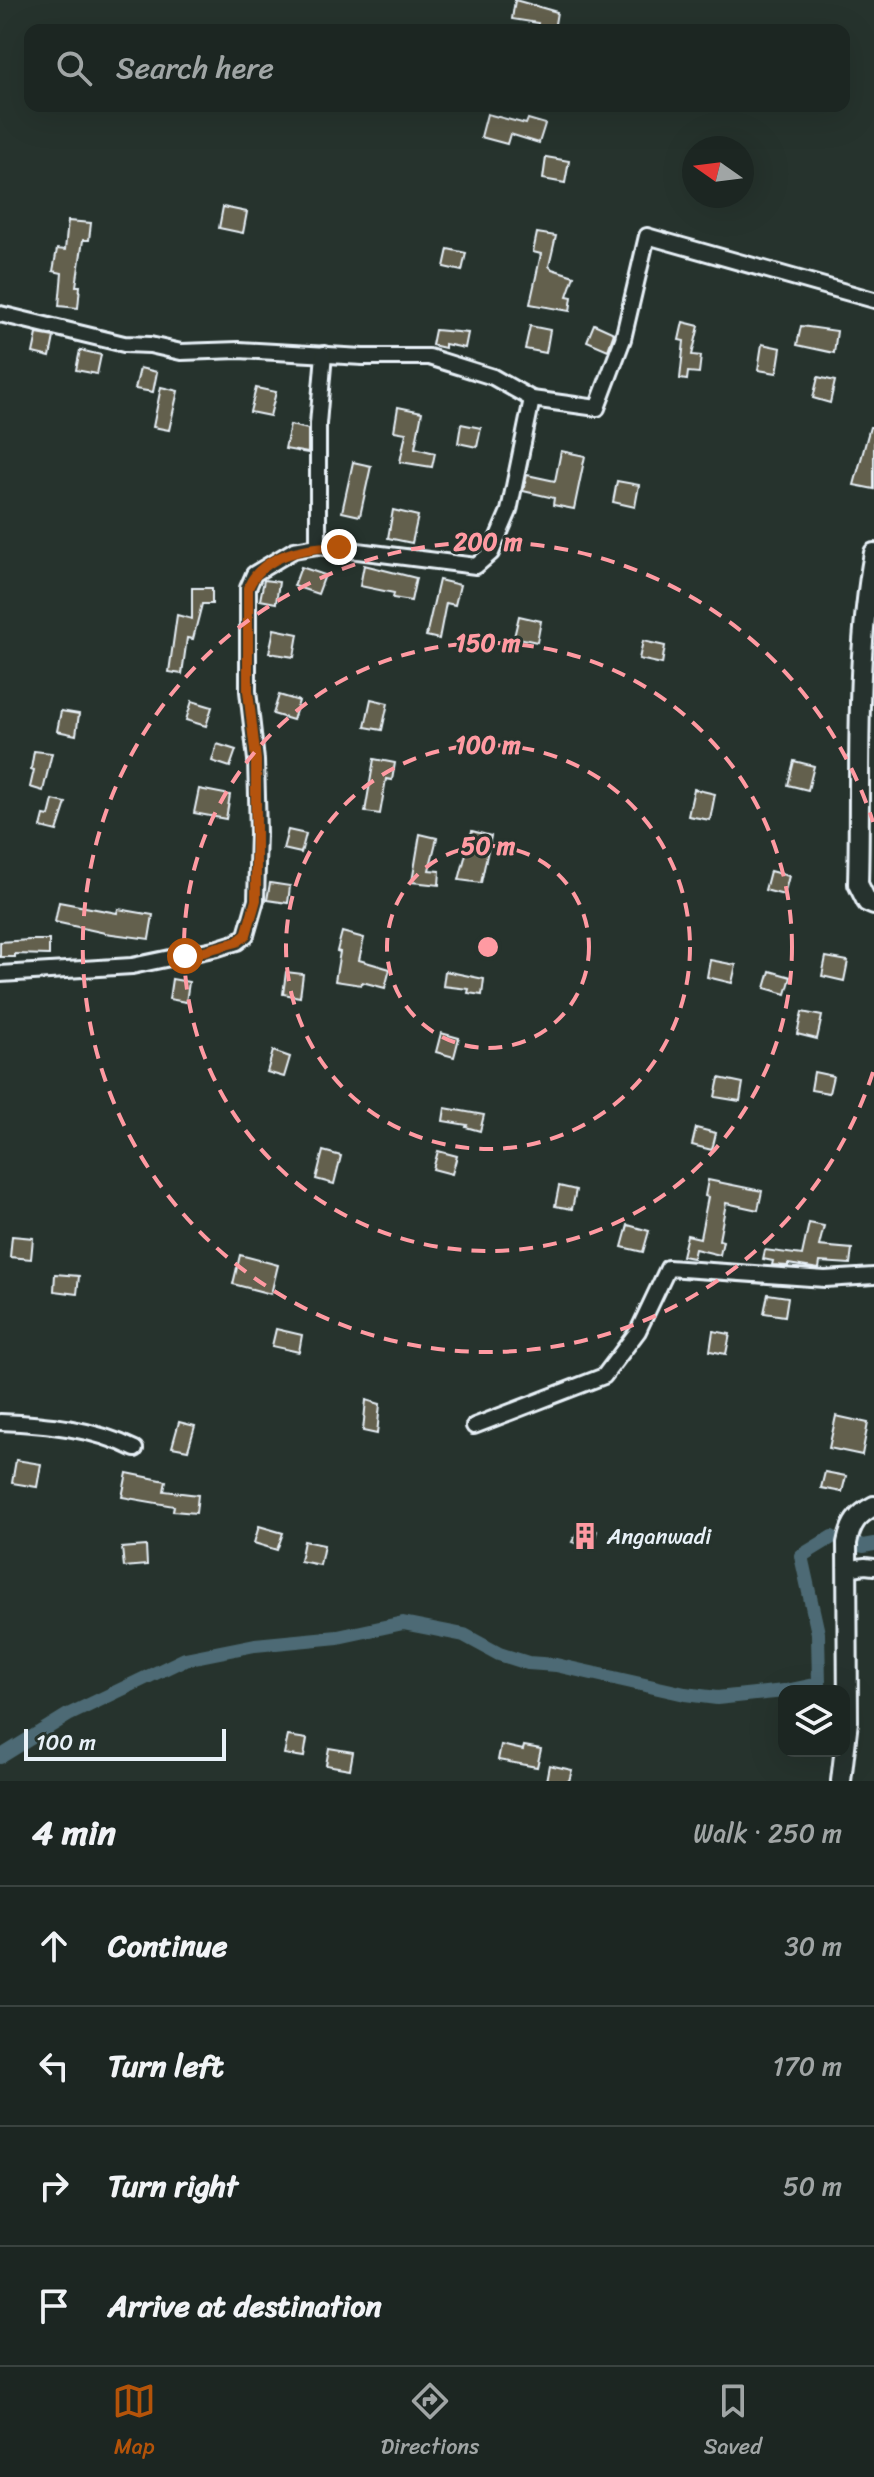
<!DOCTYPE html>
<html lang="en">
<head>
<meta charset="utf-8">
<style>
	body { margin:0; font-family:Sriracha,sans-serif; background:#252e2a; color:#f1f3f6 }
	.controls { position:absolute; right:24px; bottom:24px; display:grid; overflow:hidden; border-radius:16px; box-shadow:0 8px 32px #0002 }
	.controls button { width:72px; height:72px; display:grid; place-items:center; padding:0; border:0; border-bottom:2px solid #3a4340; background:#1c2622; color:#f1f3f6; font:40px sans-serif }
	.compass { position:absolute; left:682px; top:136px; width:72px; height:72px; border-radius:50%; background:#1c2622; box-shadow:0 8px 32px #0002; rotate:284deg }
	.scale { position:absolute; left:24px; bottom:20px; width:202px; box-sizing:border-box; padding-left:8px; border:4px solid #e8f1f8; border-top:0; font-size:22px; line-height:28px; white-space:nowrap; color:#e8f1f8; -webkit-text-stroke:6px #26332d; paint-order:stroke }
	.stop { position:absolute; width:24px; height:24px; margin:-18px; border:6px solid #b45309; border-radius:50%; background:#fff }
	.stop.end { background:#b45309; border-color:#fff; box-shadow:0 2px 8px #0008 }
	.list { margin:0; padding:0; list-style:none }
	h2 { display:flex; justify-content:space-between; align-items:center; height:104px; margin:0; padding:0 32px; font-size:34px }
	h2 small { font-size:26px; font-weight:400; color:#a0a5a5 }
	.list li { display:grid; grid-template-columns:52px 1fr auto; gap:24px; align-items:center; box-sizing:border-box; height:120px; padding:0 32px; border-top:2px solid #3a4340 }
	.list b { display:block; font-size:30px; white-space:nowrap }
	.list em { font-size:26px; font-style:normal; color:#a0a5a5 }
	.icon { flex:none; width:44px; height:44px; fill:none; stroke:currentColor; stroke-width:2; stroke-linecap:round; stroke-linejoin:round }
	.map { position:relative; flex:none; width:874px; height:1781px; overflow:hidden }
	.search { position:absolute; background:#1c2622; box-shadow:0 8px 32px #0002; left:24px; right:24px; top:24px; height:88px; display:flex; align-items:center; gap:20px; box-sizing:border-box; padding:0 28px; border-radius:16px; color:#a0a5a5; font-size:30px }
	.sheet { height:584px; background:#1c2622 }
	nav { display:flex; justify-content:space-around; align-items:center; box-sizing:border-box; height:112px; border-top:2px solid #3a4340; background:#1c2622; font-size:22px; color:#a0a5a5 }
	nav a { display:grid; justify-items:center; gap:4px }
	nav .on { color:#b45309 }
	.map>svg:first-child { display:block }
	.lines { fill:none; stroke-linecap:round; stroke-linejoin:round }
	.canal { stroke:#4d6b74; stroke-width:14 }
	.building { fill:#64604d; stroke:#e8f1f8; stroke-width:2 }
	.minor-casing { stroke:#e8f1f8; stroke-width:20 }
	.tertiary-casing { stroke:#e8f1f8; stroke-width:24 }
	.minor { stroke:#26332d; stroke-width:14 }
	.tertiary { stroke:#26332d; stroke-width:18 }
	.route { stroke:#b45309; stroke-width:10 }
	.ring { fill:none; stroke:#ff9aa2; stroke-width:4; stroke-dasharray:14 10 }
	.labels { text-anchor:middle; stroke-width:6; stroke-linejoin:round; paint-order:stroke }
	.poi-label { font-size:22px; fill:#e8f1f8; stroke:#26332d; text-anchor:start }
	.centre { fill:#ff9aa2; stroke:#26332d; stroke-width:4 }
	.ring-label { font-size:24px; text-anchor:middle; font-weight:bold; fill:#ff9aa2; stroke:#26332d; stroke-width:6; stroke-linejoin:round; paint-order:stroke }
</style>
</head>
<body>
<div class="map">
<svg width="874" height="1781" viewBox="0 0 874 1781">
	<rect width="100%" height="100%" fill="#26332d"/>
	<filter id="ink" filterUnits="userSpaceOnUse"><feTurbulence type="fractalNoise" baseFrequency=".0125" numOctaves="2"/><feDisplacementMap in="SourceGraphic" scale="16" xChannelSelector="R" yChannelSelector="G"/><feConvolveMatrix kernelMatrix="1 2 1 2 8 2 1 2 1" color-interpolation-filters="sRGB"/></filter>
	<g filter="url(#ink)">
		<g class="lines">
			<!-- canal -->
			<g class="canal">
				<polyline points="855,1543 863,1546 874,1544"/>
				<polyline points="786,1691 819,1684 818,1633 801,1556 832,1537"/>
				<polyline points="0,1757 68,1715 185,1659 255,1645 338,1637 403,1623 464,1635 499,1654 528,1663 556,1665 685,1694 717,1698 784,1691"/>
			</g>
		</g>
		<!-- building -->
		<g class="building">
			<polygon points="515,0 557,12 554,30 537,28 538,23 512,19"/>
			<polygon points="487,114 526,124 528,119 545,124 539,143 510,134 507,144 481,137"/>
			<polygon points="546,157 569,161 565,183 543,179"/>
			<polygon points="223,207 247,212 243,233 219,228"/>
			<polygon points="68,221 91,223 89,240 83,240 76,286 80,286 78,308 59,306 62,273 53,271 57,249 65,250"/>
			<polygon points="537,233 556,236 549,266 552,269 574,276 567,296 572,297 570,311 530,304 541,254 533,252"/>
			<polygon points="448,249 466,253 462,271 444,267"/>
			<polygon points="683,322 699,326 692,355 701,356 699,373 688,372 687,380 680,379 684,341 679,340"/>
			<polygon points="594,324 614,333 608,350 587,341"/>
			<polygon points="530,326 550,330 546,353 525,349"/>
			<polygon points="801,326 837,331 834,353 797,345"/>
			<polygon points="435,330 468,333 465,348 445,344 445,348 432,345"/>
			<polygon points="37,334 54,337 50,357 33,353"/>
			<polygon points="762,344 781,348 777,373 758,370"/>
			<polygon points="80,350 101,355 97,374 76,370"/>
			<polygon points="140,368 157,372 153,392 135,389"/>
			<polygon points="818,377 835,381 830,403 813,398"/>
			<polygon points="161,387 178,391 169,430 153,427"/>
			<polygon points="256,388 276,392 270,416 250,412"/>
			<polygon points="398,407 422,412 415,448 435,453 432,467 400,462 406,433 394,431"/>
			<polygon points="461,424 481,428 477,447 458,443"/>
			<polygon points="290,425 308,429 308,453 285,449"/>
			<polygon points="870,427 874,427 874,489 854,485"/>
			<polygon points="561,451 585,456 574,509 553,505 554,498 523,491 527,475 555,481"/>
			<polygon points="353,462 371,466 360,516 342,512"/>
			<polygon points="617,481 639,485 635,507 613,502"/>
			<polygon points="393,510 418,516 412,543 388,538"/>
			<polygon points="364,565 416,578 411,601 393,598 394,593 360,586"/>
			<polygon points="301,567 325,575 318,594 294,586"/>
			<polygon points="264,580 279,582 276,603 260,600"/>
			<polygon points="439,580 460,585 455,605 446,603 439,639 426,636"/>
			<polygon points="192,588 212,588 212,604 202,604 193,639 187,638 182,674 169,672 177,615 192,619"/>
			<polygon points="519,616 541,621 537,642 514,637"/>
			<polygon points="274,629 298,634 294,657 269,653"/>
			<polygon points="643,641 665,646 662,664 639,659"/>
			<polygon points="279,695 299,701 293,720 273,714"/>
			<polygon points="371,699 388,703 382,730 365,727"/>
			<polygon points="192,701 212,707 206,726 186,720"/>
			<polygon points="61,711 79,714 76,735 57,731"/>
			<polygon points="217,744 236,750 230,767 212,761"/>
			<polygon points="34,751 52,753 43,791 30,787 34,770 31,769"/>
			<polygon points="374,759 395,763 392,780 386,779 380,814 365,812"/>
			<polygon points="794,761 814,766 808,790 788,785"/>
			<polygon points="199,789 230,795 226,819 194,813"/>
			<polygon points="694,789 715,794 710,820 688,816"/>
			<polygon points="53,800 66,803 57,831 41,827 44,815 49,816"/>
			<polygon points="288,830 306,834 301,853 283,849"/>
			<polygon points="472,831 491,836 481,883 459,880"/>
			<polygon points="420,834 437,838 429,870 440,871 439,885 412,882"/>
			<polygon points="770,871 789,876 784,895 765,890"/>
			<polygon points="270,883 290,886 288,903 267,900"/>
			<polygon points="59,902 117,913 118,909 153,915 149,939 105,933 55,922"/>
			<polygon points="342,932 364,938 359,960 390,969 385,988 362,982 361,985 335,981 340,952 337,951"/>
			<polygon points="30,940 49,940 49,955 15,954 15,957 0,957 0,942"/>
			<polygon points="826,957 848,961 844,981 822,976"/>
			<polygon points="710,960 736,965 732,983 707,977"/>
			<polygon points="445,971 484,979 482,995 468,993 469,989 443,986"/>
			<polygon points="770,971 791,977 786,994 765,988"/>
			<polygon points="286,972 303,974 300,997 283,994"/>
			<polygon points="172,979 189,982 186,1002 169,999"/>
			<polygon points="802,1012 822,1016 817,1039 797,1034"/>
			<polygon points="441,1033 459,1038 454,1057 436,1052"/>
			<polygon points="273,1051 290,1057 284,1077 267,1072"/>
			<polygon points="814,1072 833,1076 829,1093 811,1090"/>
			<polygon points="719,1078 743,1083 740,1101 715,1097"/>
			<polygon points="445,1108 484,1115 480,1131 466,1127 467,1125 443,1121"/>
			<polygon points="696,1128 716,1133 712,1150 692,1145"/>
			<polygon points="323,1151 341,1156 334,1184 316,1179"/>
			<polygon points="438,1151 457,1156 452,1174 433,1169"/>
			<polygon points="708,1180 762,1191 758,1210 726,1203 719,1240 723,1241 720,1255 695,1249 693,1258 682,1256 687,1235 700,1238 708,1197 705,1196"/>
			<polygon points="559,1186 576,1190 572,1209 555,1206"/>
			<polygon points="809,1223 824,1226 819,1246 852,1249 850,1264 820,1262 819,1269 788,1264 788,1266 772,1265 773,1261 763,1259 765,1250 802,1255"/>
			<polygon points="628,1225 649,1231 643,1252 622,1247"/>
			<polygon points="12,1236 33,1238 31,1259 10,1257"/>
			<polygon points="240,1255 278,1265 271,1294 233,1284"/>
			<polygon points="55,1274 79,1276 77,1294 54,1291"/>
			<polygon points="768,1294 788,1297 785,1316 764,1313"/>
			<polygon points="276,1329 302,1335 299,1352 272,1346"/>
			<polygon points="713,1331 730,1334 726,1354 710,1351"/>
			<polygon points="366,1400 380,1404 377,1434 363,1431"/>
			<polygon points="836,1416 868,1423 862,1455 829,1448"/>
			<polygon points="179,1422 195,1426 188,1450 172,1447"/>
			<polygon points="16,1460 41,1464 37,1487 12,1483"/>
			<polygon points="825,1472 846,1476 842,1492 821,1488"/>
			<polygon points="127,1473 166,1481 164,1491 198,1495 196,1513 173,1511 174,1506 122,1497"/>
			<polygon points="582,1525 597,1531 592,1548 572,1542"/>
			<polygon points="259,1526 283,1533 277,1550 254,1543"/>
			<polygon points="304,1541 324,1545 320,1565 300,1561"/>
			<polygon points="146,1546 147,1565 124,1567 122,1548"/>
			<polygon points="288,1736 307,1739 304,1757 284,1754"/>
			<polygon points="501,1745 523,1750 524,1746 541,1749 537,1767 498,1760"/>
			<polygon points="329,1748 353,1752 350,1769 326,1765"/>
			<polygon points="549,1765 572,1770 569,1781 546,1781"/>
		</g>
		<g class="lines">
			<!-- minor casing -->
			<g class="minor-casing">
				<g id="minor">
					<polyline points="0,314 124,344 150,345 181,352 239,350 363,357 429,357 493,377 532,399 597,408 623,339 647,236 874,300"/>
					<polyline points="318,546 318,424 324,354"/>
					<polyline points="0,974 132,966 218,948 237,942 246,935 256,900 258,833 256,760 248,691 248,588 254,574 294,550 318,546 476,566 491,553 509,511 532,399"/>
					<path d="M0,1422C46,1424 93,1428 135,1449"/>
					<polyline points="474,1426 604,1376 638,1331 668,1268 825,1279 874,1276"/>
					<polyline points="846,1569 865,1566 874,1567"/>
				</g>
			</g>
			<!-- tertiary casing -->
			<g class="tertiary-casing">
				<g id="tertiary">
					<path d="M874,553C854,661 861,774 858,884L867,902L874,905"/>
					<path d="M841,1781L848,1721L847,1543C851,1523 857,1515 874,1506"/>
				</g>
			</g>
			<!-- minor -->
			<use href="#minor" class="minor"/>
			<!-- tertiary -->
			<use href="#tertiary" class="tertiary"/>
		</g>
	</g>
	<g class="lines" filter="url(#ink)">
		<!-- route -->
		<path class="route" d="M185,956L237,942L246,935L256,900V760L248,691V588C262,555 306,546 339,547"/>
	</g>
	<!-- distance rings -->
	<g class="ring">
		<circle cx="488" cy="947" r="101"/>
		<circle cx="488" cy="947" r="202"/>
		<circle cx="488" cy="947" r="304"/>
		<path d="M873 1072A405 405 0 1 1 873 822"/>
	</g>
	<!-- icons -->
	<defs>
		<g id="building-bare" transform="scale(2.16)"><path d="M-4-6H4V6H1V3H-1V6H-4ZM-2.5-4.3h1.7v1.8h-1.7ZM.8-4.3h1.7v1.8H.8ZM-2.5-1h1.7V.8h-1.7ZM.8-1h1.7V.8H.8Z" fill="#ff9aa2" stroke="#26332d" stroke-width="2.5" paint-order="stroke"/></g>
	</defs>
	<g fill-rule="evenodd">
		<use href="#building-bare" x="585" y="1536"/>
	</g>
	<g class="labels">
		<!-- poi labels -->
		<g class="poi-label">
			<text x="607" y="1544">Anganwadi</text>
		</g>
	</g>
	<circle cx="488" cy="947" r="12" class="centre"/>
	<g class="ring-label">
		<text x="488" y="550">200 m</text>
		<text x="488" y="651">150 m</text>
		<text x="488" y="753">100 m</text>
		<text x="488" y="854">50 m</text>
	</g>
</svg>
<div class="controls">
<button><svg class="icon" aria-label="layers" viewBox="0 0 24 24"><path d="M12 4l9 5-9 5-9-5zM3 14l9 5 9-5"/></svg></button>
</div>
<svg class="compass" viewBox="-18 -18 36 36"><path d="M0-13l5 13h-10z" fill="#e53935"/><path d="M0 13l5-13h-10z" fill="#a0a5a5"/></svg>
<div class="scale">100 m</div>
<div class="stop" style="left:185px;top:956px"></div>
<div class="stop end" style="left:339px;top:547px"></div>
<div class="search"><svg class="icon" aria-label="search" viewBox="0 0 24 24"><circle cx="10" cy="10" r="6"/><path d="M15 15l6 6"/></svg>Search here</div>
</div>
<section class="sheet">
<h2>4 min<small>Walk · 250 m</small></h2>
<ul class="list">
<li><svg class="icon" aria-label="ahead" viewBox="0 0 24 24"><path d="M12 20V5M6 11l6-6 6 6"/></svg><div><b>Continue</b></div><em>30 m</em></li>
<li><svg class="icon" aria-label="left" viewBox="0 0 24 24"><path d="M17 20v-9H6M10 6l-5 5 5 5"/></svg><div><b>Turn left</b></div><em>170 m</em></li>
<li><svg class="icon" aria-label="right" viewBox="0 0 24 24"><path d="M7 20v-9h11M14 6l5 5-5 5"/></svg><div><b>Turn right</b></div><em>50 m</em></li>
<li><svg class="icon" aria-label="arrive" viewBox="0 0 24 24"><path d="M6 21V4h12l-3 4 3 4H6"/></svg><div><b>Arrive at destination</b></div></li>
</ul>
</section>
<nav>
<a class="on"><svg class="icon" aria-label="map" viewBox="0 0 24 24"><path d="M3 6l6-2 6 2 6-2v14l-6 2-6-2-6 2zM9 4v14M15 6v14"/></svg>Map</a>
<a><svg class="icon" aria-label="directions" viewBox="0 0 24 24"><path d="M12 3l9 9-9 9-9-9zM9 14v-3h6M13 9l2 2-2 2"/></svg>Directions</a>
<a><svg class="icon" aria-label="saved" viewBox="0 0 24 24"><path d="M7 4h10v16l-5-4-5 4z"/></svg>Saved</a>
</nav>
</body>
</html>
